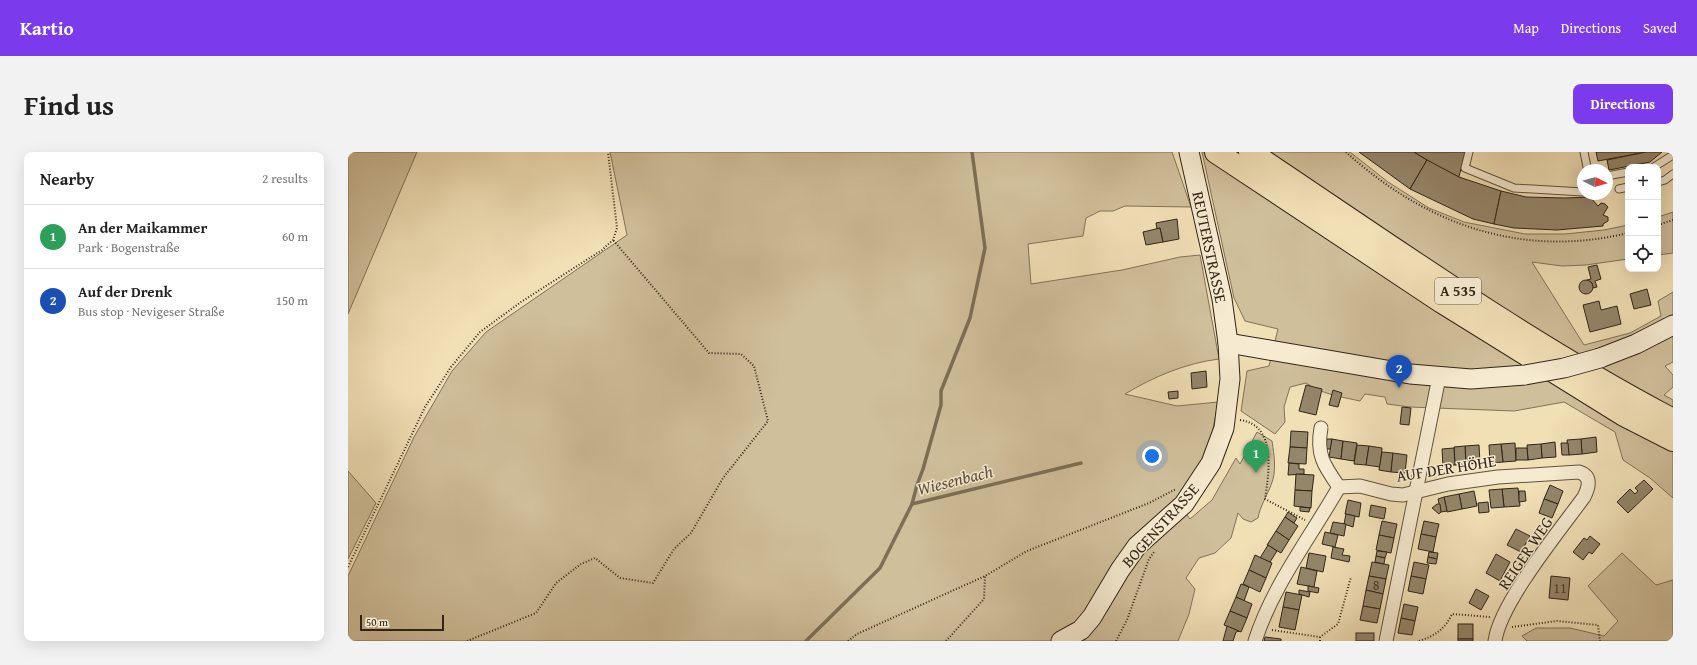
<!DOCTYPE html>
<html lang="en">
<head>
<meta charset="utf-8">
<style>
	body { margin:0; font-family:"Gentium Book Plus",serif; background:#f2f2f2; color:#222 }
	.controls { position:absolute; right:12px; top:12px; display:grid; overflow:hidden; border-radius:8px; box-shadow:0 4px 16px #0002 }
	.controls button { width:36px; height:36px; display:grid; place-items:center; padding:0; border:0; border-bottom:1px solid #e0e0e0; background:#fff; color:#222; font:20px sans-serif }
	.compass { position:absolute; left:1229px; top:12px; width:36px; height:36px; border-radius:50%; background:#fff; box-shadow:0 4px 16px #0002; rotate:96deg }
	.scale { position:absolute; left:12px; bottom:10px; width:84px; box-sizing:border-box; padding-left:4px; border:2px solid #302517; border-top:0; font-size:11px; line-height:14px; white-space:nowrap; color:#302517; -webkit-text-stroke:3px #f6ead0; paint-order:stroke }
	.you { position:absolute; left:804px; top:304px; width:14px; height:14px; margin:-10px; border:3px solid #fff; border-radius:50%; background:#1a73e8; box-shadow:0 0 0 6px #1a73e833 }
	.badge { display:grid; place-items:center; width:26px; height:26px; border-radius:50%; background:#7c3aed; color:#fff; font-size:13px; font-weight:700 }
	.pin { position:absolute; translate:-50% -33px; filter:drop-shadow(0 1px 2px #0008) }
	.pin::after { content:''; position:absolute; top:21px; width:14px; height:12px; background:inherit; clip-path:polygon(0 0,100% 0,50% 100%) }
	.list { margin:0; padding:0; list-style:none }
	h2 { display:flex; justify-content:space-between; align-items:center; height:52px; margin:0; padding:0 16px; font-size:17px }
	h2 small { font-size:13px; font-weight:400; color:#767676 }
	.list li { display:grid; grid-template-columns:26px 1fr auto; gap:12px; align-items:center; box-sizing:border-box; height:64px; padding:0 16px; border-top:1px solid #e0e0e0 }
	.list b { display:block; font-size:15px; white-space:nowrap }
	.list p { margin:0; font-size:13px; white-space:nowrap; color:#767676 }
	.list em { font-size:13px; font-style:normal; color:#767676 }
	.icon { flex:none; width:22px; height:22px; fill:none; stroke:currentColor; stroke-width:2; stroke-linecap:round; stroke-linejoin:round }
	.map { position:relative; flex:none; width:1325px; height:489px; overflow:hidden; border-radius:8px }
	header { display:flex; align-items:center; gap:24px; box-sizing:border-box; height:56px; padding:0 20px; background:#7c3aed; color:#fff }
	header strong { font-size:19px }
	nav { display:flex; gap:22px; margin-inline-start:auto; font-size:14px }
	.intro { display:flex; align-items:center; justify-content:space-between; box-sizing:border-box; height:96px; padding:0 24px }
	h1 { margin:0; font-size:28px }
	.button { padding:10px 18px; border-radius:8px; background:#7c3aed; color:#fff; font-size:14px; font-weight:700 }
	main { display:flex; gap:24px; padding:0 24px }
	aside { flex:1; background:#fff; border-radius:8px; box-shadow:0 4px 16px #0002 }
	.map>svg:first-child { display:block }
	.green { fill:#d0bf9b; stroke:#807259 }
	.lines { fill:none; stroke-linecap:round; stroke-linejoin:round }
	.stream { stroke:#7c6f56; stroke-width:3.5 }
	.building { fill:#94866a; stroke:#302517 }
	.lane-casing { stroke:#60543f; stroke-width:9 }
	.street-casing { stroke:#60543f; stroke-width:15 }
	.secondary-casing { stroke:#302517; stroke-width:21 }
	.highway-casing { stroke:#302517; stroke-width:24 }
	.path { stroke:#302517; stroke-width:2; stroke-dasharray:1 2; stroke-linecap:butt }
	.lane { stroke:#f6ead0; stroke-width:7 }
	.street { stroke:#f6ead0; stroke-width:13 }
	.secondary { stroke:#f6ead0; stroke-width:19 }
	.highway { stroke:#f1dfb6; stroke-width:22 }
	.secondary-bridge-casing { stroke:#302517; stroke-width:21; stroke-linecap:butt }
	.secondary-bridge { stroke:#f6ead0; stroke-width:19 }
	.labels { text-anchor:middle; stroke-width:3; stroke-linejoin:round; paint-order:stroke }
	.number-label { font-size:14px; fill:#493d2c }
	.shield { fill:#f6ead0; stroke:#6b604e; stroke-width:1 }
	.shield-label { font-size:15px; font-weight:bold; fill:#302517 }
	.street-label { font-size:16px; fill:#302517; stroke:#f6ead0 }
	.water-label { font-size:17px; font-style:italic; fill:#5c503c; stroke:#f6ead0 }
</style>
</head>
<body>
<header>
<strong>Kartio</strong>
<nav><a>Map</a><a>Directions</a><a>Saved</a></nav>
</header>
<div class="intro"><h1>Find us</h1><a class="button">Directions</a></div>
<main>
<aside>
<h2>Nearby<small>2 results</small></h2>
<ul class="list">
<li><span class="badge" style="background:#2e9e5b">1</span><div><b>An der Maikammer</b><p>Park · Bogenstraße</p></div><em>60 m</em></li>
<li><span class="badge" style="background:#1a4fb4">2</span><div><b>Auf der Drenk</b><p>Bus stop · Nevigeser Straße</p></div><em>150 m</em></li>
</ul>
</aside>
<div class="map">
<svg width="1325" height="489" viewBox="0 0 1325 489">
	<rect width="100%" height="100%" fill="#f1dfb6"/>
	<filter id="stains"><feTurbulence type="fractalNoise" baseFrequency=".005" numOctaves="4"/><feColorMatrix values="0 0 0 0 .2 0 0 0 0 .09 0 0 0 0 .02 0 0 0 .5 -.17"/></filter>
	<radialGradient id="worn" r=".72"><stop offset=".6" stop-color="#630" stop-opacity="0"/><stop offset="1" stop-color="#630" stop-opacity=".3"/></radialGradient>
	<!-- green -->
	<g class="green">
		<polygon points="0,0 69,0 0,162"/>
		<path d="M262,0H824L843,55L777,54L765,59H752L738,66L735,84L680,92L683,132L774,118L832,105L852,103L871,207C838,211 805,225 777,242L829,254L870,250L861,299L829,349L842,367L864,348L888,306L892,312L909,280L924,289C926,302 929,320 923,333C919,344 912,354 910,366L903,370L895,367L890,361L883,386L867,401L851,406L838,426L847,437L841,462L830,489H0V424L66,285L104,219L138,180L279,83Z"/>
		<path d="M854,0H1002L1040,30L1081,56L1116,70L1177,82H1217L1256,78L1280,73V107L1238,113L1214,114L1184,110L1236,193L1282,181L1313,164L1310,149L1325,140V210L1317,214L1325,223V235L1316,243L1325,248V346L1302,326L1275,308L1267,280L1216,250L1166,259L1062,255L1039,252L1037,245L1017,242L1012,249C994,245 973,242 958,231L942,235L936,255L937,270L927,282L893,259L899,219L921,214L930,177L897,169L886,146Z"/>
		<polygon points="1325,60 1325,101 1310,103 1310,65"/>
		<polygon points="0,319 28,351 0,407"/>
		<polygon points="1274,401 1308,433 1325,428 1325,489 1179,489 1174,484 1188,476 1222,476 1256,484 1270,469 1240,434"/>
	</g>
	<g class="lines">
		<!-- stream -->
		<g class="stream">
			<polyline points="564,352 569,333 575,317 593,253 593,239 622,166 637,96 624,0"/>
			<polyline points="458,489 532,416 564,352 733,311"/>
		</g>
	</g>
	<!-- building -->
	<g class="building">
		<polygon points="1011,0 1066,0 1079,8 1062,37"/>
		<polygon points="1066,0 1117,0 1111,25 1089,14"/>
		<polygon points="1248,0 1298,0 1250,9"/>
		<polygon points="1298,0 1314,0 1302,10 1261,18 1259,8"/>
		<polygon points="1079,8 1111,25 1153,39 1146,72 1125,67 1062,37"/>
		<polygon points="1153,39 1178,45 1217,46 1242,45 1250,54 1253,51 1257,52 1260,55 1255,63 1260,65 1260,69 1255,72 1255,74 1209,78 1166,76 1146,72"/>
		<polygon points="829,67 831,87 815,90 812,76 809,77 808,71"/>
		<polygon points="812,76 815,90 798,93 795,80"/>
		<polygon points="1249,113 1253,127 1247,129 1249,135 1245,136 1244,131 1239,128 1243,127 1240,115"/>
		<circle cx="1238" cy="135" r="7"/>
		<polygon points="1299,137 1303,153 1286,157 1282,142"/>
		<polygon points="1251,149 1253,158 1269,154 1273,172 1242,180 1235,153"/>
		<polygon points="858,219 859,235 844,237 843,221"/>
		<polygon points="958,233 974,237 968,263 951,259"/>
		<polygon points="985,238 994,241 990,255 981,253"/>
		<polygon points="830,239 830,246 821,247 820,240"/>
		<polygon points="1054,255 1063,256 1061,273 1052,272"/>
		<polygon points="943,279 960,280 959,296 942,295"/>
		<polygon points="1248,285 1249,300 1234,302 1233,287"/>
		<polygon points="979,287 984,287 983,297 977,297"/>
		<polygon points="984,287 995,289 993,307 981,305"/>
		<polygon points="1233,287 1234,302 1221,303 1219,288"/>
		<polygon points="995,289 1009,291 1006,309 993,307"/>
		<polygon points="1207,290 1208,305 1194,306 1193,292"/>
		<polygon points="1167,291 1168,309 1155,310 1153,292"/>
		<polygon points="1213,291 1220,291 1221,303 1214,303"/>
		<polygon points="1153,292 1155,310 1142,311 1141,293"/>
		<polygon points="1193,292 1194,306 1180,308 1179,293"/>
		<polygon points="1009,293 1021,294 1018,313 1006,312"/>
		<polygon points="1131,293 1132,311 1118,312 1117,294"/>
		<polygon points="1021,294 1034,296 1032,315 1018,313"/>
		<polygon points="1117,294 1118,312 1107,313 1106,295"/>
		<polygon points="942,295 959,296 958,312 940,311"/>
		<polygon points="1106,296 1107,313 1095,314 1094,297"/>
		<polygon points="1168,296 1179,296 1180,308 1168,308"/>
		<polygon points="1034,300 1045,301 1043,320 1031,318"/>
		<polygon points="1045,301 1059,303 1057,321 1043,320"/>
		<polygon points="941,311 951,312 951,317 956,317 956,322 940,323"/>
		<polygon points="948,322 966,323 964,339 947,338"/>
		<polygon points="1296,328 1305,337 1280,361 1269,350 1282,337 1287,342 1290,339 1287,336"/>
		<polygon points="1202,333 1215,339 1210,352 1196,347"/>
		<polygon points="1170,336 1172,354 1156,355 1154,337"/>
		<polygon points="1154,337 1156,355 1143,356 1141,338"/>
		<polygon points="947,338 964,339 963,356 946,354"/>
		<polygon points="1126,339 1129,354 1114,357 1111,342"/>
		<polygon points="1171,339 1177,339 1178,349 1171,350"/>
		<polygon points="1111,342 1114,357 1099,360 1096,345"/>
		<polygon points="1096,345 1099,359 1093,360 1090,347"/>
		<polygon points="1196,347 1210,352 1204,366 1191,361"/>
		<polygon points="1000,348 1013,351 1011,365 997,362"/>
		<polygon points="1140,350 1141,360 1131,361 1130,351"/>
		<polygon points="1089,352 1092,352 1093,360 1091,362 1084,356"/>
		<polygon points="1023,353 1038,356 1036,367 1021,364"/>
		<polygon points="952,355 962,356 961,360 952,359"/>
		<polygon points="940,360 949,366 946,371 937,365"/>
		<polygon points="998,362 1007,364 1005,375 996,372"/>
		<polygon points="937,365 950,374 941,388 928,379"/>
		<polygon points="1034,369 1049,372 1046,386 1031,383"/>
		<polygon points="1076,369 1091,372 1088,385 1073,382"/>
		<polygon points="985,370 998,372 996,384 982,381"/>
		<polygon points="1168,377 1182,384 1173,400 1159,393"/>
		<polygon points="928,379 941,388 933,401 919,393"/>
		<polygon points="977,380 990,383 987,395 974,392"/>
		<polygon points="1073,382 1088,385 1085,400 1070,397"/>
		<polygon points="1031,383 1046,386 1043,401 1028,398"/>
		<polygon points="1242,384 1252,392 1244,402 1241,400 1235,408 1225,400 1236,386 1239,388"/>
		<polygon points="920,393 929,399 922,410 912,406"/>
		<polygon points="985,395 996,397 994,403 1002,404 1001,410 983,406"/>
		<polygon points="1029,399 1039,400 1037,406 1028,404"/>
		<polygon points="1081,400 1090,401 1089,407 1080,405"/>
		<polygon points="961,401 978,404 975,420 958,416"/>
		<polygon points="1148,402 1162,410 1152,429 1138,421"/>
		<polygon points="907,403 924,411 918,426 901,418"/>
		<polygon points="1028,404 1037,406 1036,412 1027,410"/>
		<polygon points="1080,405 1089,407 1088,412 1079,411"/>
		<polygon points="1024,410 1041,413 1038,427 1021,424"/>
		<polygon points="1066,410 1081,413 1078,427 1063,424"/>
		<polygon points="953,415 969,419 966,435 949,432"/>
		<polygon points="901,418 918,426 912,440 895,432"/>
		<polygon points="1021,424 1038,427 1035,442 1018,438"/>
		<polygon points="1063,424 1078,427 1075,442 1060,439"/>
		<polygon points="1203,424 1222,426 1220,448 1201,446"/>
		<polygon points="893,432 901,435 896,449 888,445"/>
		<polygon points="960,434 971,436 970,441 960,439"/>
		<polygon points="1128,437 1141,444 1133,458 1121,451"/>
		<polygon points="951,438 962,440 961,445 951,442"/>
		<polygon points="1018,438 1035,442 1032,457 1015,454"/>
		<polygon points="938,440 954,443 951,458 935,455"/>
		<polygon points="888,445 904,452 899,466 882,459"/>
		<polygon points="1056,452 1070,455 1067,469 1053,466"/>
		<polygon points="1015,454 1032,457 1029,471 1012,468"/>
		<polygon points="935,455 951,458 947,478 931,475"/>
		<polygon points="882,459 899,466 893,480 876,473"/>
		<polygon points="1053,466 1067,469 1064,483 1050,481"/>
		<rect x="1110" y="472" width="15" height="15"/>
		<polygon points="879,474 891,479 888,480 885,489 875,489"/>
		<rect x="1008" y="481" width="18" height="8"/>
		<polygon points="917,485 933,487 933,489 916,489"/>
		<rect x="1110" y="487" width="15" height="2"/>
	</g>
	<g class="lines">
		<!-- lane casing -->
		<g class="lane-casing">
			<g id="lane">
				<polyline points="1121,0 1117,16 1166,36 1235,40"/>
				<polyline points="1236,0 1239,15 1242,18"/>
				<polyline points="1306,15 1325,3"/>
				<polyline points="1259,24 1280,20"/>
				<polyline points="1310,30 1317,28 1325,22"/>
				<polyline points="1271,37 1280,35"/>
			</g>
		</g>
		<!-- street casing -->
		<g class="street-casing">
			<g id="street">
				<path d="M973,276C968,302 976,314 991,335"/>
				<path d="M991,335L1012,334L1043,342L1055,343L1100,332L1150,325L1231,320C1244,324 1241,335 1236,345C1212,378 1152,451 1147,489"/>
				<path d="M907,489C925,433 962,386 991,335"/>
				<polyline points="1038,489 1091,225"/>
			</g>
		</g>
		<!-- secondary casing -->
		<g class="secondary-casing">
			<g id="secondary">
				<polyline points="880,191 1062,222 1123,227 1177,223"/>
				<polyline points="1252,206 1288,192 1325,173"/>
				<polyline points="713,489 733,478 744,465 772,418 789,394 836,352 863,311 876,276 882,227 880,191 874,147 841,0"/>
			</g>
		</g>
		<!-- highway casing -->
		<g class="highway-casing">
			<g id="highway">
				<polyline points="868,0 1094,150 1276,263 1325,288"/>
				<path d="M902,0C1040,92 1177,190 1325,268"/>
			</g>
		</g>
		<!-- path -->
		<g class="path">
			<path d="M998,0C1077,72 1173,107 1280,81"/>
			<polyline points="1310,73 1325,68"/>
			<path d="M892,268C929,273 921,320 917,347L957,368"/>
			<polyline points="0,415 77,255 103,215 132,180 173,150 254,98 265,88 269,76 260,0"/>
			<polyline points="1164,475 1209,469 1250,473 1252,489"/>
			<polyline points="924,478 972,485 990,472 1003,425"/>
			<polyline points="972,485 972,489"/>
			<polyline points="119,489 188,461 208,431 233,412 247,406 272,426 305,431 326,397 343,381 375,326 420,269 406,214 393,202 361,201 265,88"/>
			<polyline points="500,489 509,482 637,424 679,399 801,351 828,337"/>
			<polyline points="598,489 636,447 637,424"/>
			<polyline points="768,489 779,468 801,407 806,400"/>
			<path d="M1071,489C1087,484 1097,477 1104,462L1142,465"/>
		</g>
		<!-- lane -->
		<use href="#lane" class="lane"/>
		<!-- street -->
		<use href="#street" class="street"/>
		<!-- secondary -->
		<use href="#secondary" class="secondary"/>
		<!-- highway -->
		<use href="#highway" class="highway"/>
		<!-- secondary-bridge casing -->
		<g class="secondary-bridge-casing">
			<polyline id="secondary-bridge" points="1177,223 1216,216 1252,206"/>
		</g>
		<!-- secondary-bridge -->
		<use href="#secondary-bridge" class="secondary-bridge"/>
	</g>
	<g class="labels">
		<!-- number labels -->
		<g class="number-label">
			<text x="1028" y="438">8</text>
			<text x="1212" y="441">11</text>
		</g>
		<!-- shield labels -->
		<rect class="shield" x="1087" y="126" width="46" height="26" rx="3"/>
		<g class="shield-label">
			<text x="1110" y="144">A 535</text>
		</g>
		<!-- street labels -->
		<g class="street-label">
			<text transform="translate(862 95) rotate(78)" y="6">REUTERSTRASSE</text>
			<text transform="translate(1098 316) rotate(-9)" y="6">AUF DER HÖHE</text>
			<text transform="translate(812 373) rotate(-48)" y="6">BOGENSTRASSE</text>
			<text transform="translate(1177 401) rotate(-56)" y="6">REIGER WEG</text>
		</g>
		<!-- water labels -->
		<g class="water-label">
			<text transform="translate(607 328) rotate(-14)" y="6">Wiesenbach</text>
		</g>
	</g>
	<rect width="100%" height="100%" filter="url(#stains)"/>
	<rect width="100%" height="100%" fill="url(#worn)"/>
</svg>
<div class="controls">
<button>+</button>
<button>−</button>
<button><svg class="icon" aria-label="locate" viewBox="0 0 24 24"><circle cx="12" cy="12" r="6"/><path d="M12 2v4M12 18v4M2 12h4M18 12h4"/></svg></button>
</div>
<svg class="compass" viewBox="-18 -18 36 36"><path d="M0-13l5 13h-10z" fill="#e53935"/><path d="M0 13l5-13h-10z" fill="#767676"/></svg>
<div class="scale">50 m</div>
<div class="you"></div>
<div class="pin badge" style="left:908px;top:321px;background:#2e9e5b">1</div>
<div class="pin badge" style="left:1051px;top:236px;background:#1a4fb4">2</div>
</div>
</main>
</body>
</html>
